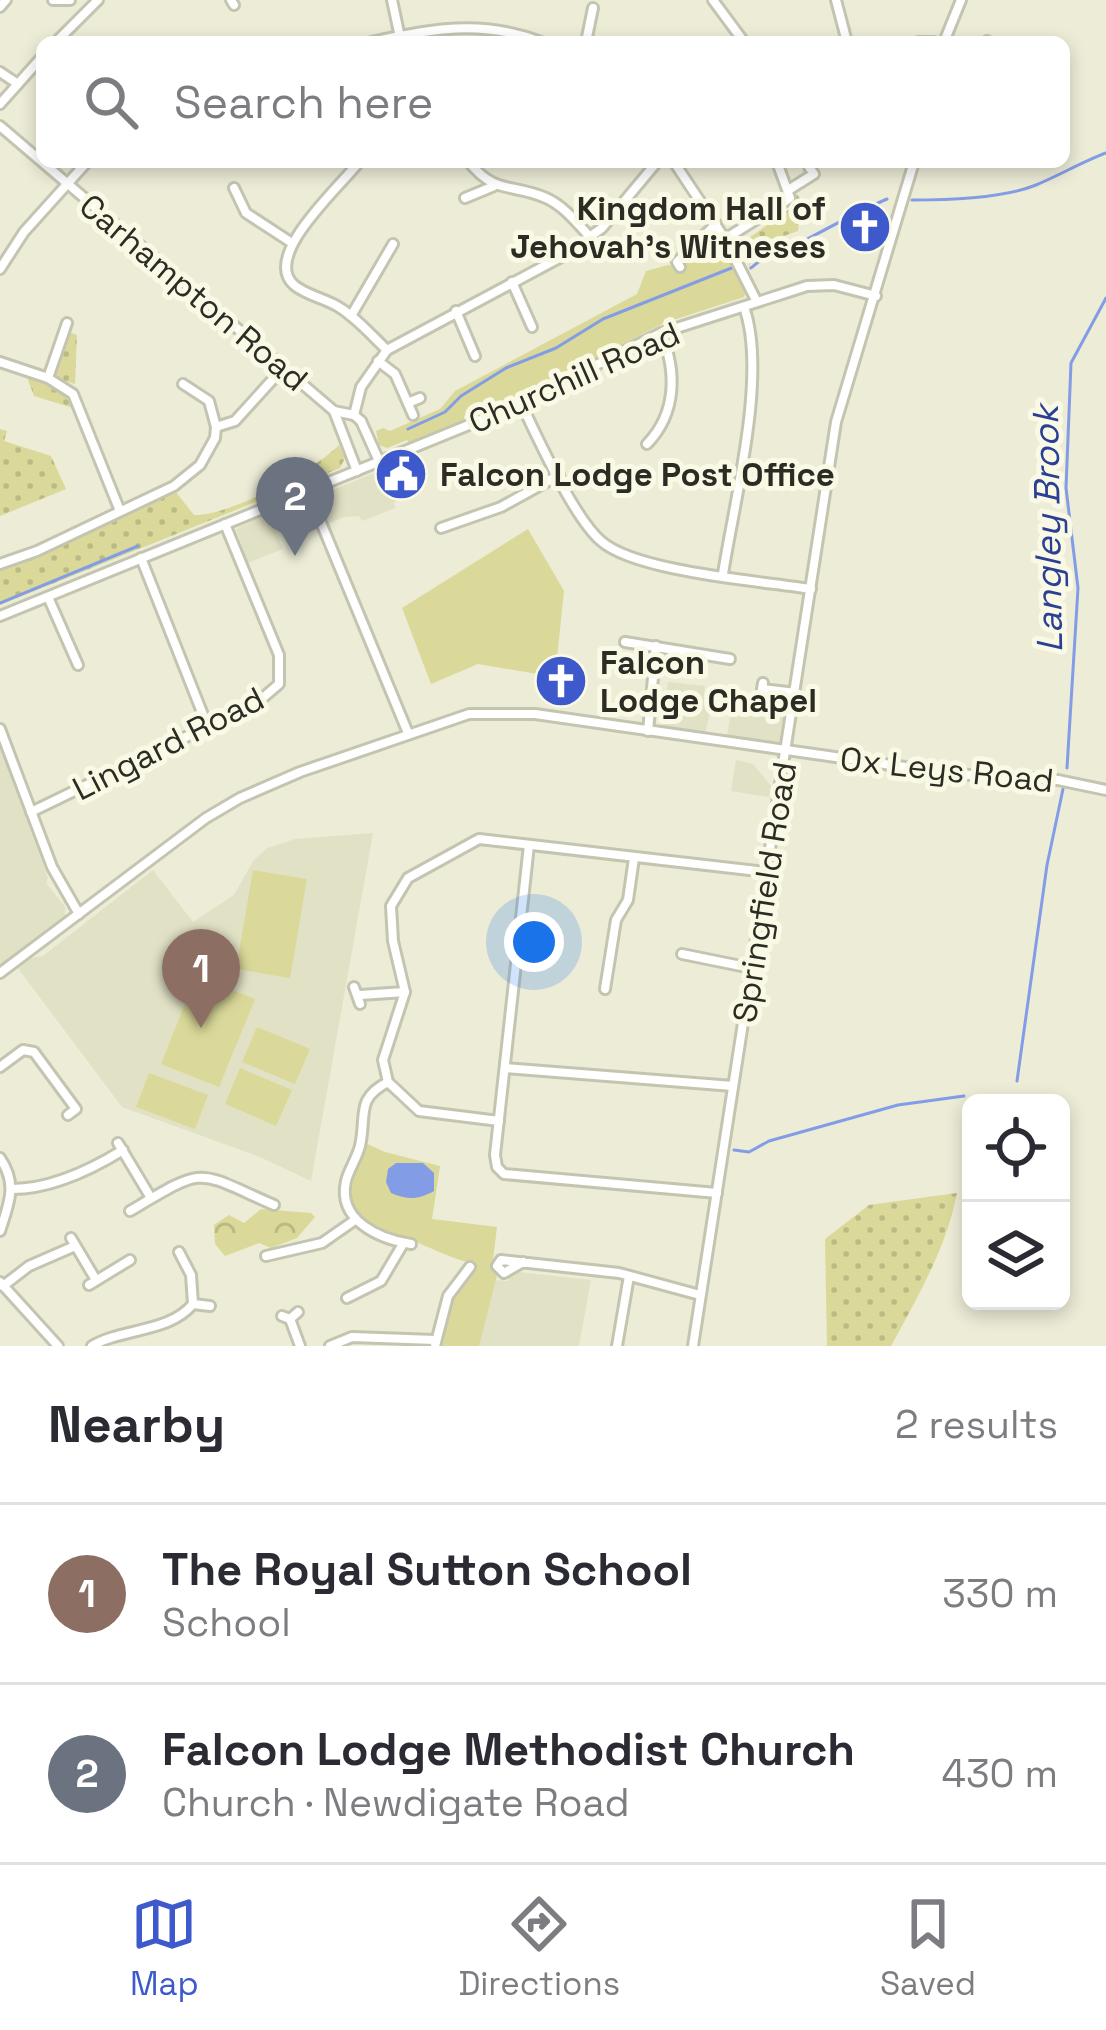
<!DOCTYPE html>
<html lang="en">
<head>
<meta charset="utf-8">
<style>
	body { margin:0; font-family:"Space Grotesk",sans-serif; background:#f7f7f7; color:#2b2b33 }
	.controls { position:absolute; right:36px; bottom:36px; display:grid; overflow:hidden; border-radius:18px; box-shadow:0 6px 18px #0003 }
	.controls button { width:108px; height:108px; display:grid; place-items:center; padding:0; border:0; border-bottom:3px solid #e1e1e2; background:#fff; color:#2b2b33; font:60px sans-serif }
	.you { position:absolute; left:534px; top:942px; width:42px; height:42px; margin:-30px; border:9px solid #fff; border-radius:50%; background:#1a73e8; box-shadow:0 0 0 18px #1a73e833 }
	.badge { display:grid; place-items:center; width:78px; height:78px; border-radius:50%; background:#3d59cb; color:#fff; font-size:39px; font-weight:700 }
	.pin { position:absolute; translate:-50% -99px; filter:drop-shadow(0 3px 6px #0008) }
	.pin::after { content:''; position:absolute; top:63px; width:42px; height:36px; background:inherit; clip-path:polygon(0 0,100% 0,50% 100%) }
	.list { margin:0; padding:0; list-style:none }
	h2 { display:flex; justify-content:space-between; align-items:center; height:156px; margin:0; padding:0 48px; font-size:51px }
	h2 small { font-size:39px; font-weight:400; color:#7c7c81 }
	.list li { display:grid; grid-template-columns:78px 1fr auto; gap:36px; align-items:center; box-sizing:border-box; height:180px; padding:0 48px; border-top:3px solid #e1e1e2 }
	.list b { display:block; font-size:45px; white-space:nowrap }
	.list p { margin:0; font-size:39px; white-space:nowrap; color:#7c7c81 }
	.list em { font-size:39px; font-style:normal; color:#7c7c81 }
	.icon { flex:none; width:66px; height:66px; fill:none; stroke:currentColor; stroke-width:2; stroke-linecap:round; stroke-linejoin:round }
	.map { position:relative; flex:none; width:1106px; height:1346px; overflow:hidden }
	.search { position:absolute; background:#fff; box-shadow:0 6px 18px #0003; left:36px; right:36px; top:36px; height:132px; display:flex; align-items:center; gap:30px; box-sizing:border-box; padding:0 42px; border-radius:18px; color:#7c7c81; font-size:45px }
	.sheet { height:516px; background:#fff }
	nav { display:flex; justify-content:space-around; align-items:center; box-sizing:border-box; height:168px; border-top:3px solid #e1e1e2; background:#fff; font-size:33px; color:#7c7c81 }
	nav a { display:grid; justify-items:center; gap:6px }
	nav .on { color:#3d59cb }
	.map>svg:first-child { display:block }
	.built { fill:#e1e1c5 }
	.grass { fill:url(#grass-dots) }
	.forest { fill:url(#forest-crowns) }
	.park { fill:#dad999 }
	.water { fill:#839ce6 }
	.lines { fill:none; stroke-linecap:round; stroke-linejoin:round }
	.stream { stroke:#839ce6; stroke-width:3 }
	.minor-casing { stroke:#c4c5b1; stroke-width:14 }
	.minor { stroke:#fff; stroke-width:8 }
	.labels { text-anchor:middle; stroke-width:10; stroke-linejoin:round; paint-order:stroke }
	.poi-label { font-size:33px; font-weight:bold; fill:#2c2c24; stroke:#f9f9e5; text-anchor:start }
	.street-label { font-size:33px; fill:#2c2c24; stroke:#f9f9e5 }
	.water-label { font-size:36px; font-style:italic; fill:#2b4095; stroke:#f9f9e5 }
</style>
</head>
<body>
<div class="map">
<svg width="1106" height="1346" viewBox="0 0 1106 1346">
	<defs>
		<pattern id="grass-dots" width="8" height="8" patternUnits="userSpaceOnUse" patternTransform="scale(3)"><rect width="8" height="8" fill="#dad999"/><path d="M2 2h.1M6 6h.1" fill="none" stroke="#bbba84" stroke-width="1.8" stroke-linecap="round"/></pattern>
		<pattern id="forest-crowns" width="20" height="18" patternUnits="userSpaceOnUse" patternTransform="scale(3)"><rect width="20" height="18" fill="#dad999"/><path d="M2 6a3 3 0 1 1 6 0M12 15a3 3 0 1 1 6 0" fill="none" stroke="#bbba84"/></pattern>
	</defs>
	<rect width="100%" height="100%" fill="#ececd7"/>
	<!-- built -->
	<g class="built">
		<polygon points="413,457 426,486 394,502 395,508 362,521 359,516 344,517 329,523 318,496"/>
		<polygon points="269,513 283,549 248,563 236,529"/>
		<polygon points="668,682 705,686 704,695 714,697 705,733 661,727"/>
		<polygon points="732,706 788,715 782,743 727,736"/>
		<polygon points="0,747 48,878 46,883 65,907 65,917 0,965"/>
		<polygon points="736,760 753,764 771,786 769,797 731,791"/>
		<polygon points="373,833 311,1181 260,1157 122,1107 17,967 29,958 43,956 153,870 193,922 234,895 253,861 267,848 295,839"/>
		<polygon points="518,1272 591,1280 579,1346 479,1346 494,1280 508,1281 509,1276"/>
	</g>
	<!-- grass -->
	<g class="grass">
		<polygon points="797,194 804,205 800,209 798,231 766,242 752,251 749,271 749,238 791,208"/>
		<polygon points="69,332 77,335 75,384 59,379 54,373"/>
		<polygon points="27,377 61,390 73,408 34,396"/>
		<polygon points="0,429 7,431 4,441 51,456 66,489 0,516"/>
		<path d="M339,445L345,458L340,468L0,605V568L175,491L194,515C230,516 314,471 339,445Z"/>
		<path d="M957,1193C946,1249 918,1296 891,1346H827L825,1239L869,1205Z"/>
	</g>
	<!-- forest -->
	<polygon class="forest" points="261,1209 311,1213 315,1217 297,1238 271,1248 259,1243 225,1256 215,1244 214,1225 229,1215 244,1223"/>
	<!-- park -->
	<g class="park">
		<polygon points="711,232 746,290 744,297 664,323 500,407 497,403 464,416 464,420 409,444 407,440 387,448 379,445 376,431 383,428 390,431 440,409 455,391 637,294 646,271 668,265 685,268 683,260"/>
		<polygon points="528,529 564,591 555,677 478,664 431,684 402,608"/>
		<polygon points="253,870 307,879 290,978 236,969"/>
		<polygon points="196,976 255,999 219,1087 161,1064"/>
		<polygon points="257,1027 310,1049 295,1084 242,1062"/>
		<polygon points="240,1068 292,1090 276,1126 225,1104"/>
		<polygon points="149,1073 208,1095 195,1129 136,1107"/>
		<path d="M365,1143L385,1152L440,1166L432,1219L497,1227L492,1268L497,1276L479,1346H440L452,1298L474,1269L471,1263C449,1258 430,1247 409,1239C344,1216 342,1207 365,1143Z"/>
	</g>
	<!-- water -->
	<path class="water" d="M396,1163H423L434,1173V1191C418,1200 408,1200 391,1193L386,1182L388,1169Z"/>
	<g class="lines">
		<!-- stream -->
		<g class="stream">
			<path d="M912,200C947,200 1004,198 1036,185C1060,175 1082,162 1106,153"/>
			<path d="M751,268C766,254 784,251 802,242C830,227 857,212 887,199"/>
			<polyline points="408,429 445,412 461,396 506,368 556,348 603,319 734,267"/>
			<polyline points="0,603 138,546"/>
			<polyline points="1067,768 1078,588 1066,488 1071,363 1106,298"/>
			<polyline points="1017,1081 1047,865 1063,789"/>
			<polyline points="734,1150 749,1152 769,1141 898,1105 964,1096"/>
		</g>
		<!-- minor casing -->
		<g class="minor-casing">
			<g id="minor">
				<polyline points="53,0 70,0"/>
				<polyline points="231,0 234,5"/>
				<polyline points="392,0 401,42"/>
				<polyline points="713,0 744,42"/>
				<polyline points="836,0 847,42"/>
				<polyline points="0,7 6,0"/>
				<polyline points="56,42 98,0"/>
				<path d="M371,42C430,29 482,19 541,42"/>
				<polyline points="586,42 593,8"/>
				<polyline points="918,42 934,42"/>
				<polyline points="944,42 961,0"/>
				<polyline points="987,42 987,41"/>
				<polyline points="0,72 18,84"/>
				<polyline points="0,104 42,57"/>
				<polyline points="0,126 334,411 354,415 361,421"/>
				<path d="M359,162C340,187 261,256 294,285C306,295 323,298 337,306C356,317 371,335 387,350"/>
				<path d="M469,162C495,195 512,183 546,198C564,206 577,223 590,237"/>
				<polyline points="674,162 725,239 757,302"/>
				<polyline points="234,188 246,213 292,243"/>
				<polyline points="790,189 814,174 809,167"/>
				<polyline points="465,198 494,186"/>
				<polyline points="725,239 790,198 777,162"/>
				<polyline points="680,267 677,262 716,224"/>
				<polyline points="0,269 24,232 87,162"/>
				<polyline points="512,282 532,327"/>
				<polyline points="456,311 475,356"/>
				<polyline points="351,316 393,244"/>
				<polyline points="378,361 395,374 413,415"/>
				<polyline points="0,362 48,378 73,394 120,511"/>
				<polyline points="48,378 67,323"/>
				<polyline points="183,384 209,401 216,427"/>
				<polyline points="408,403 420,398"/>
				<path d="M521,403C537,437 574,518 601,541C636,572 761,581 811,589"/>
				<polyline points="334,411 357,471"/>
				<polyline points="354,415 361,387 387,350 563,256 602,228 657,162"/>
				<polyline points="361,421 379,461"/>
				<path d="M647,444C677,413 677,371 661,333"/>
				<polyline points="308,491 408,733"/>
				<polyline points="441,528 501,507 559,475"/>
				<polyline points="141,558 207,725"/>
				<polyline points="0,564 37,551 174,486 200,465 215,438 216,427 235,421 283,368"/>
				<path d="M723,574C734,502 768,374 744,307"/>
				<polyline points="48,597 78,665"/>
				<polyline points="0,616 503,411 661,333 807,286 834,285 876,296"/>
				<polyline points="625,642 730,659"/>
				<polyline points="763,683 762,689 796,693"/>
				<polyline points="0,729 52,867 79,914"/>
				<polyline points="648,731 656,646"/>
				<polyline points="31,812 258,702 279,684 279,655 225,524"/>
				<polyline points="529,845 495,1155 497,1167 504,1174 717,1193"/>
				<polyline points="682,954 751,968"/>
				<polyline points="0,973 206,818 240,798 300,772 469,714 535,714 954,774 1058,780 1106,790"/>
				<polyline points="354,987 360,1004"/>
				<polyline points="605,989 616,920 628,900 634,858"/>
				<polyline points="360,995 405,992"/>
				<polyline points="0,1067 23,1050 34,1052 76,1109 68,1115"/>
				<polyline points="505,1068 733,1086"/>
				<path d="M388,1082C355,1099 367,1115 360,1146C357,1158 349,1169 346,1181C337,1221 380,1239 411,1244"/>
				<polyline points="499,1121 419,1111 388,1082 383,1060 405,992 393,941 391,906 408,878 479,839 766,872"/>
				<polyline points="118,1143 151,1198"/>
				<path d="M0,1158C18,1184 9,1204 0,1231"/>
				<path d="M12,1189C51,1189 89,1171 123,1150"/>
				<path d="M130,1211C208,1165 194,1170 274,1205"/>
				<polyline points="71,1238 96,1280"/>
				<polyline points="179,1252 191,1275 193,1304"/>
				<polyline points="266,1256 322,1243 355,1220"/>
				<polyline points="523,1262 504,1273 497,1266 501,1260 619,1273 700,1295"/>
				<polyline points="0,1282 58,1346"/>
				<polyline points="89,1285 130,1260"/>
				<polyline points="3,1286 29,1266 75,1246"/>
				<polyline points="347,1298 381,1281 403,1244"/>
				<polyline points="282,1316 290,1319 298,1312"/>
				<polyline points="290,1319 300,1346"/>
				<path d="M92,1346C122,1328 169,1333 193,1304L210,1306"/>
				<polyline points="330,1346 352,1337 435,1340"/>
				<polyline points="435,1346 448,1296 470,1267"/>
				<polyline points="617,1346 629,1276"/>
				<polyline points="693,1346 836,422 914,162"/>
			</g>
		</g>
		<!-- minor -->
		<use href="#minor" class="minor"/>
	</g>
	<!-- icons -->
	<defs>
		<g id="church-disc" transform="scale(2.7)"><circle r="9.5" fill="#3d59cb" stroke="#f9f9e5"/><path d="M-1.2-6h2.4v3.5h3.3v2.4h-3.3V6h-2.4V-.1h-3.3v-2.4h3.3Z" fill="#fff"/></g>
		<g id="civic-disc" transform="scale(2.7)"><circle r="9.5" fill="#3d59cb" stroke="#f9f9e5"/><path d="M-.6-6.5H3V-4.5H.6V-3L4-1V1h2V6H-6V1h2V-1L-.6-3ZM-1.2 2.5V6h2.4V2.5Z" fill="#fff"/></g>
	</defs>
	<g fill-rule="evenodd">
		<use href="#church-disc" x="865" y="227"/>
		<use href="#civic-disc" x="401" y="474"/>
		<use href="#church-disc" x="561" y="681"/>
	</g>
	<g class="labels">
		<!-- poi labels -->
		<g class="poi-label">
			<text x="826" y="220" text-anchor="end">Kingdom Hall of<tspan x="826" dy="38">Jehovah's Witneses</tspan></text>
			<text x="440" y="486">Falcon Lodge Post Office</text>
			<text x="600" y="674">Falcon<tspan x="600" dy="38">Lodge Chapel</tspan></text>
		</g>
		<!-- street labels -->
		<g class="street-label">
			<text transform="translate(194 292) rotate(40)" y="12">Carhampton Road</text>
			<text transform="translate(574 377) rotate(-24)" y="12">Churchill Road</text>
			<text transform="translate(168 743) rotate(-27)" y="12">Lingard Road</text>
			<text transform="translate(947 769) rotate(6)" y="12">Ox Leys Road</text>
			<text transform="translate(764 892) rotate(-81)" y="12">Springfield Road</text>
		</g>
		<!-- water labels -->
		<g class="water-label">
			<text transform="translate(1047 529) rotate(-91)" y="13">Langley Brook</text>
		</g>
	</g>
</svg>
<div class="controls">
<button><svg class="icon" aria-label="locate" viewBox="0 0 24 24"><circle cx="12" cy="12" r="6"/><path d="M12 2v4M12 18v4M2 12h4M18 12h4"/></svg></button>
<button><svg class="icon" aria-label="layers" viewBox="0 0 24 24"><path d="M12 4l9 5-9 5-9-5zM3 14l9 5 9-5"/></svg></button>
</div>
<div class="you"></div>
<div class="pin badge" style="left:201px;top:1028px;background:#8d6e63">1</div>
<div class="pin badge" style="left:295px;top:556px;background:#6b7280">2</div>
<div class="search"><svg class="icon" aria-label="search" viewBox="0 0 24 24"><circle cx="10" cy="10" r="6"/><path d="M15 15l6 6"/></svg>Search here</div>
</div>
<section class="sheet">
<h2>Nearby<small>2 results</small></h2>
<ul class="list">
<li><span class="badge" style="background:#8d6e63">1</span><div><b>The Royal Sutton School</b><p>School</p></div><em>330 m</em></li>
<li><span class="badge" style="background:#6b7280">2</span><div><b>Falcon Lodge Methodist Church</b><p>Church · Newdigate Road</p></div><em>430 m</em></li>
</ul>
</section>
<nav>
<a class="on"><svg class="icon" aria-label="map" viewBox="0 0 24 24"><path d="M3 6l6-2 6 2 6-2v14l-6 2-6-2-6 2zM9 4v14M15 6v14"/></svg>Map</a>
<a><svg class="icon" aria-label="directions" viewBox="0 0 24 24"><path d="M12 3l9 9-9 9-9-9zM9 14v-3h6M13 9l2 2-2 2"/></svg>Directions</a>
<a><svg class="icon" aria-label="saved" viewBox="0 0 24 24"><path d="M7 4h10v16l-5-4-5 4z"/></svg>Saved</a>
</nav>
</body>
</html>
